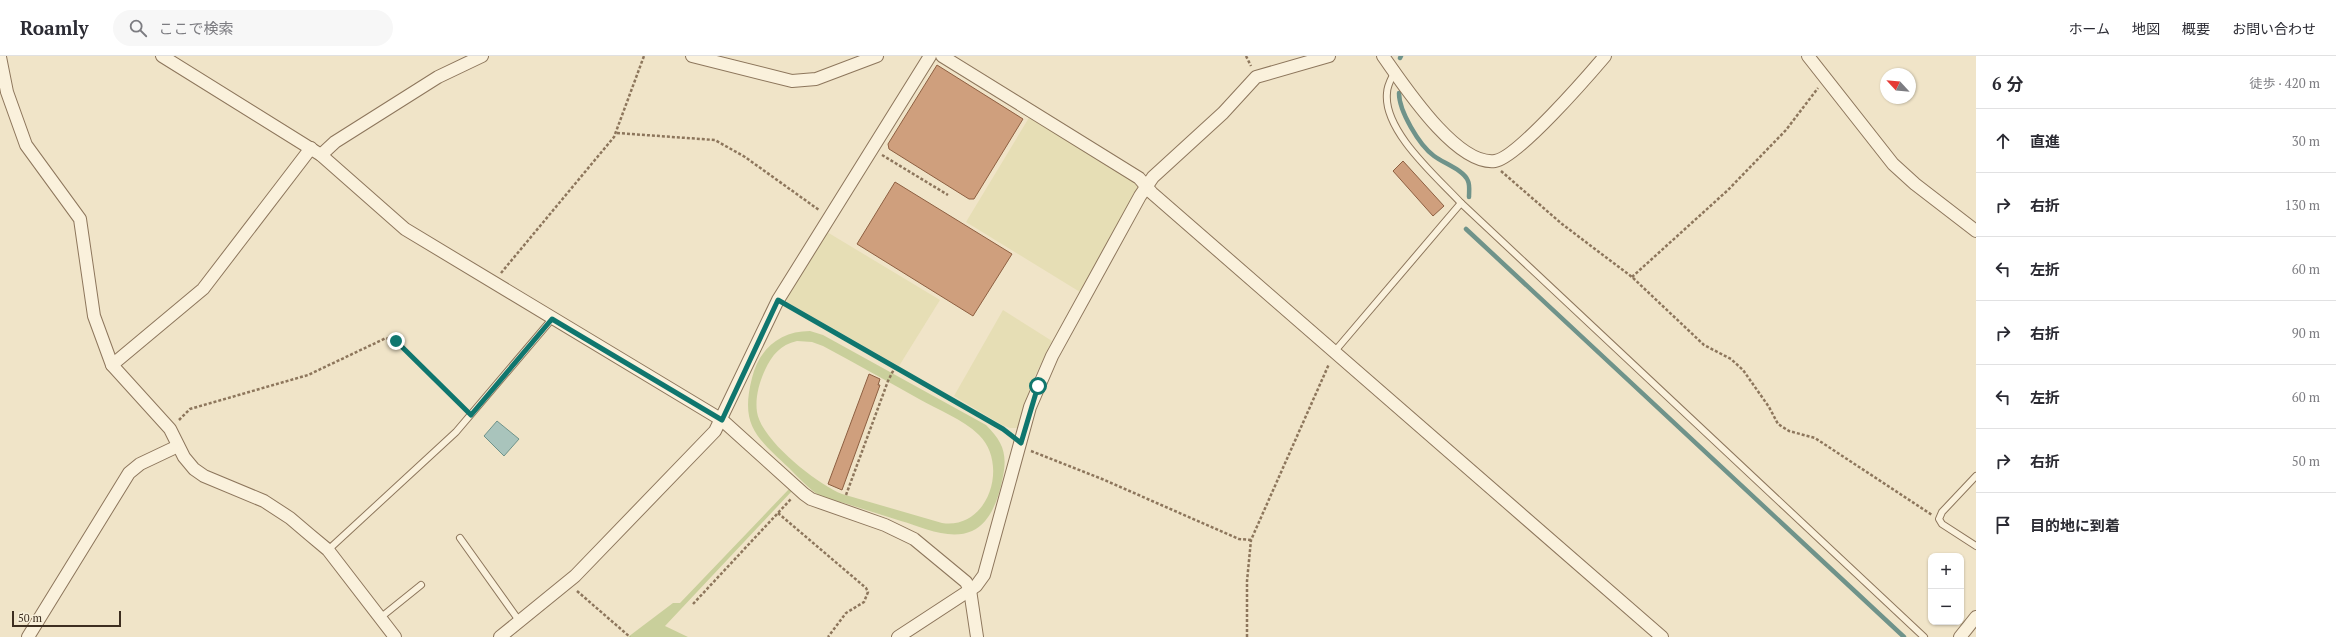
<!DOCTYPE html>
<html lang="ja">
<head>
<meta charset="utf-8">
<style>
	body { margin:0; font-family:"PT Serif","Noto Sans JP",serif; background:#f7f7f7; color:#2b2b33 }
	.controls { position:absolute; right:12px; bottom:12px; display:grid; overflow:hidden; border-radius:8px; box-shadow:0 1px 3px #0004 }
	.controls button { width:36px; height:36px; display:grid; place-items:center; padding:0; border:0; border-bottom:1px solid #e1e1e2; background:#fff; color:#2b2b33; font:20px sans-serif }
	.compass { position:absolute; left:1880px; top:12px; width:36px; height:36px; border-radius:50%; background:#fff; box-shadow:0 1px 3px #0004; rotate:296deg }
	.scale { position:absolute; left:12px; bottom:10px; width:109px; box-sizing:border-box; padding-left:4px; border:2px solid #3d2e20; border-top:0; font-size:11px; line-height:14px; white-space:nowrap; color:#3d2e20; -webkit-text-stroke:3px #f7eed8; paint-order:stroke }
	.stop { position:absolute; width:12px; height:12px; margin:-9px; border:3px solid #0f766e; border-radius:50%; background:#fff }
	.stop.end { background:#0f766e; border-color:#fff; box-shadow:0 1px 4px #0008 }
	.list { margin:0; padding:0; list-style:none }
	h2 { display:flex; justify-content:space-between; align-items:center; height:52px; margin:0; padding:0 16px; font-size:17px }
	h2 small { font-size:13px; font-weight:400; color:#7c7c81 }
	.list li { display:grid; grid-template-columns:26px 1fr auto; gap:12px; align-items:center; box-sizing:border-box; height:64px; padding:0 16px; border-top:1px solid #e1e1e2 }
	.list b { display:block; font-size:15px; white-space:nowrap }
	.list em { font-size:13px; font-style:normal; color:#7c7c81 }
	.icon { flex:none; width:22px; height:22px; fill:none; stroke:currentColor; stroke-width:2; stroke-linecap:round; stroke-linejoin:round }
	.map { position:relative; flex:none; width:1976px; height:581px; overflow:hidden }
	header { display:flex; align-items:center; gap:24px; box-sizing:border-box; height:56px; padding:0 20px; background:#fff; border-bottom:1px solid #e1e1e2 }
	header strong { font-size:19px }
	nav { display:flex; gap:22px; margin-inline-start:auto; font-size:14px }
	.search { width:280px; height:36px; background:#f7f7f7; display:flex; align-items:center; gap:10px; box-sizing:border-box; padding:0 14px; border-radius:22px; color:#7c7c81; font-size:15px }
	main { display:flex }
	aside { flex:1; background:#fff }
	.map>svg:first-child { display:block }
	.farmland { fill:#e6deb5 }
	.green { fill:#c9cf9b; fill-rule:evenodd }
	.water { fill:#a9c4bc; stroke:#6f938a }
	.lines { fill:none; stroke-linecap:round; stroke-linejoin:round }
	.stream { stroke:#6f938a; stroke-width:4.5 }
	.building { fill:#cf9f7d; stroke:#8d5f41 }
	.service-casing { stroke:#8d765c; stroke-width:8 }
	.minor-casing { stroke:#8d765c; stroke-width:14 }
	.path { stroke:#8d765c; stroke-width:2.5; stroke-dasharray:3 2; stroke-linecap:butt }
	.service { stroke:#faf1dc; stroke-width:6 }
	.minor { stroke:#faf1dc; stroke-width:12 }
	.route { stroke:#0f766e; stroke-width:5 }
</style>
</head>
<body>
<header>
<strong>Roamly</strong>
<div class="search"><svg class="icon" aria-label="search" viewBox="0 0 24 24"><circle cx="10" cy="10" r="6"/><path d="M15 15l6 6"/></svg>ここで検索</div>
<nav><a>ホーム</a><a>地図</a><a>概要</a><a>お問い合わせ</a></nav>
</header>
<main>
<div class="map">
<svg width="1976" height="581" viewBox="0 0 1976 581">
	<rect width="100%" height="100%" fill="#f0e4c8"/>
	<!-- farmland -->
	<g class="farmland">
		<polygon points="1030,60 1134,125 1137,130 1137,135 1080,236 966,166"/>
		<polygon points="827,176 940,244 899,310 787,246 785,242"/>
		<polygon points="1003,254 1052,285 1031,328 1019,372 1010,372 1002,369 954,340"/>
	</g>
	<!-- green -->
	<g class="green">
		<path d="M810,275L823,279L986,369C1004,387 1008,399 1002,425C998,444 990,467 972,475C950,485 922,471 901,465C882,459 863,453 844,447C836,445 827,444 820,440C809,433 798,421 789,412C756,381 740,369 752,322C759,293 780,275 810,275ZM797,285L812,286L823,290C855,307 887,325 919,343C938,354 963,363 979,379C1009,408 989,474 942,467L842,438C817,428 761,384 757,356C755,342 759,327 765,314C772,299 780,289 797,285Z"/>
		<polygon points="789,433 792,435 665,570 688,581 628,581 673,547 680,547"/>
	</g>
	<!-- water -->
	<polygon class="water" points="497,365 519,383 504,400 484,380"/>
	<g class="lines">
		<!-- stream -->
		<g class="stream">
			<polyline points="1400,2 1401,0"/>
			<path d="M1399,37C1399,55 1419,89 1434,100C1443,107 1464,114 1468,125C1470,129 1469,136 1469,141"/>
			<polyline points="1466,173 1904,581"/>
		</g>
	</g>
	<!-- building -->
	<g class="building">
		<polygon points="937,9 1023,63 974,143 969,143 889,93 888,88"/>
		<polygon points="1403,105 1444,150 1433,160 1393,115"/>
		<polygon points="895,126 1012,198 973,260 857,188"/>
		<polygon points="869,318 880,323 878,329 880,329 842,434 828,428"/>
	</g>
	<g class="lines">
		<!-- service casing -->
		<g class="service-casing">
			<g id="service">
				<path d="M1394,17C1391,23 1387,30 1387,37C1383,75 1437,121 1461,147L1924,581"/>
				<polyline points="1335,295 1461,147"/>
				<polyline points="1976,420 1942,456 1939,463 1942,468 1976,490"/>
				<polyline points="460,482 520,566"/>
				<polyline points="328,494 456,376 552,263"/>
				<polyline points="380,562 421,529"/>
			</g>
		</g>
		<!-- minor casing -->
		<g class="minor-casing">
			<g id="minor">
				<polyline points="162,0 321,99 405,173 722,364 804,438 811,443 885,469 914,483 966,526 970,534 977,581"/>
				<polyline points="692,0 792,25 816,23 877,0"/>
				<polyline points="942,0 1139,122 1152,137 1662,581"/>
				<path d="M1383,0C1403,28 1456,110 1495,105C1517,102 1588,20 1605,0"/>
				<polyline points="1808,0 1893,108 1915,128 1976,175"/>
				<polyline points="0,1 7,36 26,89 80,163 94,260 112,309 170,373 184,401 194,413 204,420 264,445 290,462 310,479 328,494 395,581"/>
				<polyline points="321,99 335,86 438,21 482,0"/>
				<polyline points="112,309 203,233 311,92"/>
				<polyline points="28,581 129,417 140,408 178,390"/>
				<polyline points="500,581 575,520 715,375 778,244 930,0"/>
				<polyline points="898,581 976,530 984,519 1030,351 1052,300 1140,140 1153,121 1223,57 1256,21 1329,0"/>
				<polyline points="1960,581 1976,561"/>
			</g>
		</g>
		<!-- path -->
		<g class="path">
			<polyline points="1246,0 1251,10"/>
			<polyline points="617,77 715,84 745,101 819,154"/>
			<polyline points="882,99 948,139"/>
			<polyline points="1501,115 1562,168 1632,221 1704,289 1731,303 1743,314 1769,351 1778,368 1789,375 1815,382 1932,459"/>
			<polyline points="501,217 614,81 644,0"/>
			<polyline points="1632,221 1728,134 1786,74 1818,32"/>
			<polyline points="788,249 1011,378"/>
			<polyline points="179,364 190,353 308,319 386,282 396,285 464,352"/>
			<polyline points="1031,395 1102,423 1239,483 1251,484"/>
			<polyline points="846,439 888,325 895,311"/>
			<polyline points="778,457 866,532 868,536 864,546 846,557 828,581"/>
			<polyline points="577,535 630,581"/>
			<polyline points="693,548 791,443"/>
			<polyline points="1247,581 1247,525 1251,484 1329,308"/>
		</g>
		<!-- service -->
		<use href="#service" class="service"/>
		<!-- minor -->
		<use href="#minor" class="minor"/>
	</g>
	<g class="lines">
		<!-- route -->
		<polyline class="route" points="396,285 471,359 552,263 722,364 778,244 1003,373 1021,387 1038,330"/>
	</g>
</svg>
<div class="controls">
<button>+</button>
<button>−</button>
</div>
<svg class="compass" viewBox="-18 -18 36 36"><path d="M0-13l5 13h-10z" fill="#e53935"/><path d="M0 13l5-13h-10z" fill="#7c7c81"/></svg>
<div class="scale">50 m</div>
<div class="stop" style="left:1038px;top:330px"></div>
<div class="stop end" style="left:396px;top:285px"></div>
</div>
<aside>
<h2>6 分<small>徒歩 · 420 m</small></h2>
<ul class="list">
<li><svg class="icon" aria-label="ahead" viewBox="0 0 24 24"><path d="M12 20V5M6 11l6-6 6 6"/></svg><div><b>直進</b></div><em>30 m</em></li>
<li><svg class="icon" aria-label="right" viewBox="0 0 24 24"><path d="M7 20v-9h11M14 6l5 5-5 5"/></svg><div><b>右折</b></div><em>130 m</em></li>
<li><svg class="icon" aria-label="left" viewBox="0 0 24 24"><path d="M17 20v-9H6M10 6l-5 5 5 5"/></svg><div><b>左折</b></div><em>60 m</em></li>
<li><svg class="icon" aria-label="right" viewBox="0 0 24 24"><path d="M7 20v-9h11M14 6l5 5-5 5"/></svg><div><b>右折</b></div><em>90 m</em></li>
<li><svg class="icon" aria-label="left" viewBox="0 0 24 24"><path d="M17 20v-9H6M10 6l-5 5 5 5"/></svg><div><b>左折</b></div><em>60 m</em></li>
<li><svg class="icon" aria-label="right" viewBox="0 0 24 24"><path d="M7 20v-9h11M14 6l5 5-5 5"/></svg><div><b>右折</b></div><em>50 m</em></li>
<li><svg class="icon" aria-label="arrive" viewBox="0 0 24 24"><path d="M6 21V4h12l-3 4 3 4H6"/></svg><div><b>目的地に到着</b></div></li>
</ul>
</aside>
</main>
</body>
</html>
